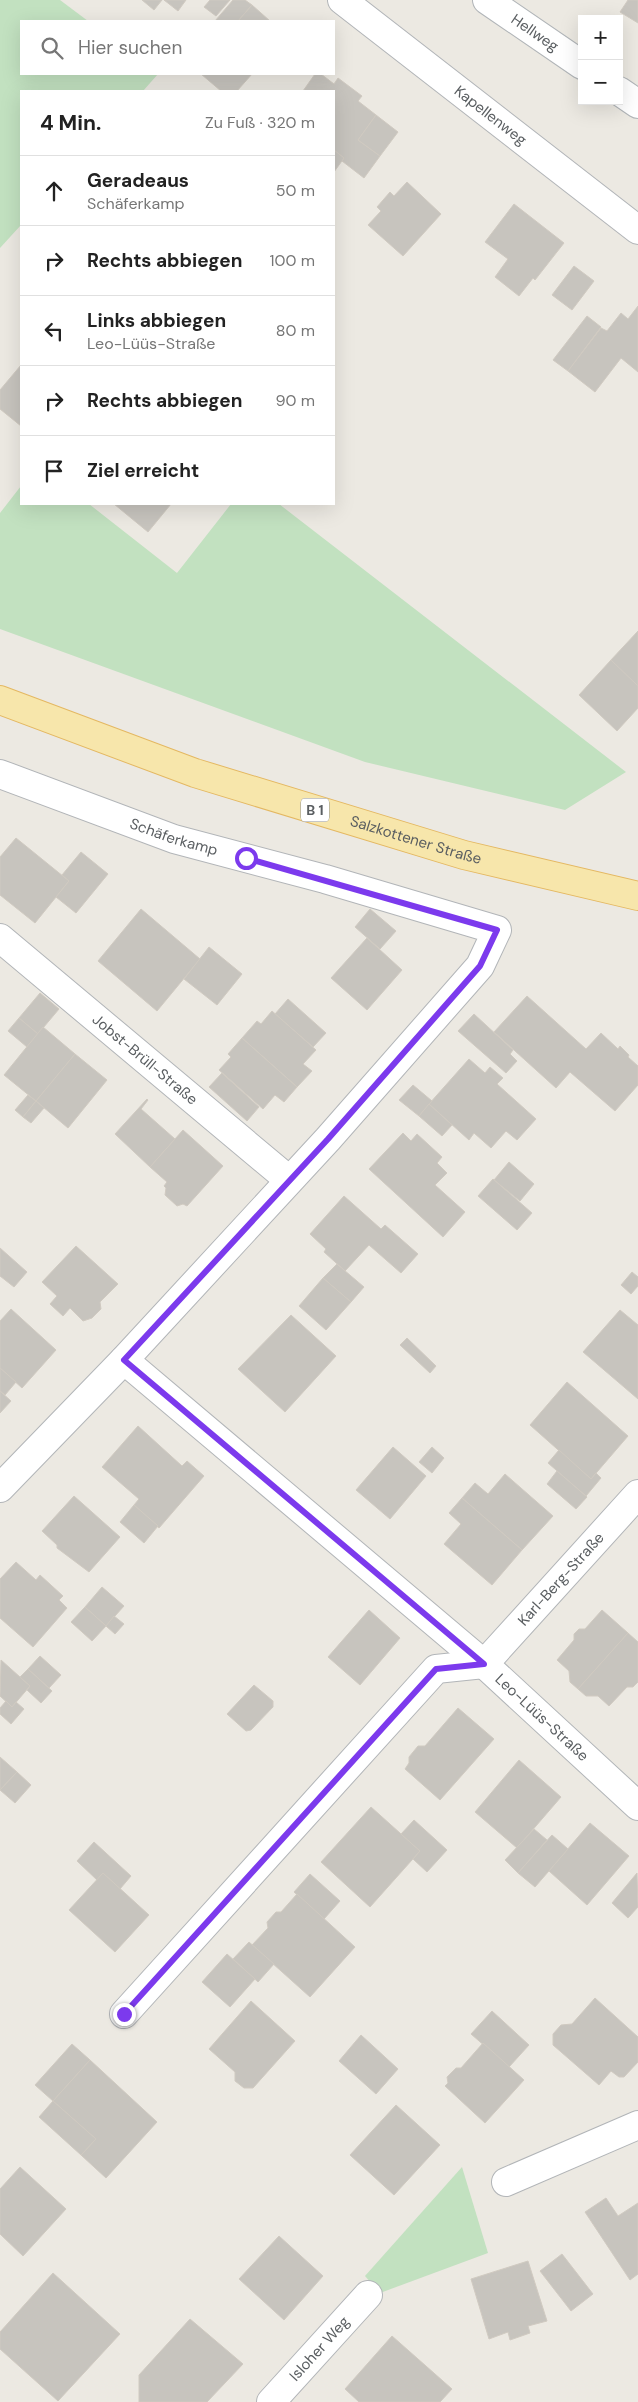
<!DOCTYPE html>
<html lang="de">
<head>
<meta charset="utf-8">
<style>
	body { margin:0; font-family:"DM Sans",sans-serif; background:#f6f6f6; color:#222 }
	.controls { position:absolute; right:15px; top:15px; display:grid; overflow:hidden; border-radius:0px; box-shadow:0 5px 20px #0002 }
	.controls button { width:45px; height:45px; display:grid; place-items:center; padding:0; border:0; border-bottom:1px solid #e0e0e0; background:#fff; color:#222; font:25px sans-serif }
	.stop { position:absolute; width:15px; height:15px; margin:-11px; border:4px solid #7c3aed; border-radius:50%; background:#fff }
	.stop.end { background:#7c3aed; border-color:#fff; box-shadow:0 1px 5px #0008 }
	.list { margin:0; padding:0; list-style:none }
	h2 { display:flex; justify-content:space-between; align-items:center; height:65px; margin:0; padding:0 20px; font-size:21px }
	h2 small { font-size:16px; font-weight:400; color:#767676 }
	.list li { display:grid; grid-template-columns:32px 1fr auto; gap:15px; align-items:center; box-sizing:border-box; height:70px; padding:0 20px; border-top:1px solid #e0e0e0 }
	.list b { display:block; font-size:19px; white-space:nowrap }
	.list p { margin:0; font-size:16px; white-space:nowrap; color:#767676 }
	.list em { font-size:16px; font-style:normal; color:#767676 }
	.icon { flex:none; width:28px; height:28px; fill:none; stroke:currentColor; stroke-width:2; stroke-linecap:round; stroke-linejoin:round }
	.map { position:relative; flex:none; width:638px; height:2402px; overflow:hidden }
	.search { position:absolute; background:#fff; box-shadow:0 5px 20px #0002; left:20px; top:20px; width:315px; height:55px; display:flex; align-items:center; gap:12px; box-sizing:border-box; padding:0 18px; border-radius:0px; color:#767676; font-size:19px }
	.panel { position:absolute; background:#fff; box-shadow:0 5px 20px #0002; left:20px; top:90px; width:315px; height:415px; border-radius:0px }
	.map>svg:first-child { display:block }
	.green { fill:#c2e1c0 }
	.building { fill:#c7c4be; stroke:#d0cac1 }
	.lines { fill:none; stroke-linecap:round; stroke-linejoin:round }
	.street-casing { stroke:#b2b5b8; stroke-width:30 }
	.secondary-casing { stroke:#b1b5b8; stroke-width:30 }
	.primary-casing { stroke:#e4b862; stroke-width:30 }
	.street { stroke:#fff; stroke-width:28 }
	.secondary { stroke:#fff; stroke-width:28 }
	.primary { stroke:#f7e6ab; stroke-width:28 }
	.route { stroke:#7c3aed; stroke-width:6 }
	.labels { text-anchor:middle; stroke-width:4.5; stroke-linejoin:round; paint-order:stroke }
	.shield { fill:#fff; stroke:#8c8e90; stroke-width:1 }
	.shield-label { font-size:14px; font-weight:bold; fill:#5a5e61 }
	.street-label { font-size:15px; fill:#5a5e61; stroke:#fff }
</style>
</head>
<body>
<div class="map">
<svg width="638" height="2402" viewBox="0 0 638 2402">
	<rect width="100%" height="100%" fill="#ece9e2"/>
	<!-- green -->
	<g class="green">
		<polygon points="0,0 60,0 88,21 21,21 21,74 158,74 143,91 21,91 21,225 0,248"/>
		<polygon points="21,486 21,504 89,504 177,573 231,504 279,504 626,772 565,810 365,762 0,629 0,513"/>
		<polygon points="462,2167 488,2253 380,2293 365,2276"/>
	</g>
	<!-- building -->
	<g class="building">
		<polygon points="142,0 162,0 154,10"/>
		<polygon points="164,0 186,0 178,11"/>
		<polygon points="210,0 230,0 216,16 204,7"/>
		<polygon points="233,0 245,0 252,5 238,21 215,21"/>
		<polygon points="628,0 638,0 638,23 620,12"/>
		<polygon points="252,5 270,21 238,21"/>
		<polygon points="201,74 252,74 237,91 221,91"/>
		<polygon points="315,74 321,74 334,84 338,78 362,96 358,101 376,115 358,140 380,156 364,178 342,161 344,158 334,150 334,91 303,91"/>
		<polygon points="376,115 398,132 380,156 358,140"/>
		<polygon points="334,150 344,158 334,172"/>
		<polygon points="407,182 441,214 403,256 368,225 381,211 377,207 390,192 394,196"/>
		<polygon points="514,204 564,243 535,280 533,278 519,296 495,277 508,259 485,242"/>
		<polygon points="574,266 594,281 572,310 552,295"/>
		<polygon points="638,306 638,372 621,358 595,392 568,371 601,328 607,331 621,313 628,319"/>
		<polygon points="587,316 601,327 568,371 553,360"/>
		<polygon points="21,365 21,426 0,409 0,390"/>
		<polygon points="114,504 171,504 148,532"/>
		<polygon points="638,631 638,686 610,661"/>
		<polygon points="611,660 638,686 638,708 617,731 579,695"/>
		<polygon points="16,838 69,881 35,923 0,895 0,857"/>
		<polygon points="81,852 108,874 76,913 56,897 69,881 62,875"/>
		<polygon points="141,909 200,959 157,1011 98,961"/>
		<polygon points="370,909 396,931 380,949 355,927"/>
		<polygon points="367,938 402,970 367,1010 331,978"/>
		<polygon points="209,947 242,974 217,1005 184,979"/>
		<polygon points="40,993 59,1009 38,1034 19,1018"/>
		<polygon points="527,996 586,1049 601,1033 618,1049 620,1046 629,1055 628,1057 638,1066 638,1085 615,1111 570,1072 556,1088 494,1032"/>
		<polygon points="288,999 326,1033 313,1047 275,1014"/>
		<polygon points="272,1011 316,1050 303,1064 312,1071 297,1087 242,1038 257,1021 261,1024"/>
		<polygon points="474,1014 513,1050 510,1054 517,1061 506,1073 458,1031"/>
		<polygon points="19,1018 38,1034 27,1047 8,1031"/>
		<polygon points="43,1027 75,1054 36,1101 4,1075"/>
		<polygon points="242,1038 297,1087 284,1102 275,1095 263,1109 219,1070 231,1057 228,1054"/>
		<polygon points="75,1054 107,1080 68,1128 36,1101"/>
		<polygon points="469,1059 485,1073 490,1067 503,1078 497,1084 536,1119 517,1140 506,1131 491,1148 474,1133 469,1140 429,1104"/>
		<polygon points="222,1073 259,1107 247,1121 209,1087"/>
		<polygon points="413,1085 432,1101 419,1116 399,1100"/>
		<polygon points="28,1095 36,1101 23,1117 15,1110"/>
		<polygon points="147,1099 148,1100 141,1109 175,1139 150,1167 115,1134"/>
		<polygon points="36,1101 44,1108 31,1123 23,1117"/>
		<polygon points="429,1104 452,1125 442,1136 419,1116"/>
		<polygon points="183,1130 223,1166 187,1206 183,1204 177,1206 165,1195 166,1188 164,1186 167,1182 150,1167"/>
		<polygon points="403,1133 411,1141 417,1134 442,1157 437,1163 447,1173 435,1185 465,1212 443,1237 369,1169"/>
		<polygon points="509,1162 534,1184 520,1201 494,1180"/>
		<polygon points="493,1179 532,1213 517,1230 478,1196"/>
		<polygon points="344,1196 381,1229 385,1225 418,1254 401,1273 369,1245 345,1271 324,1252 326,1249 310,1234"/>
		<polygon points="76,1246 118,1284 100,1302 101,1309 92,1318 83,1321 70,1308 63,1316 50,1304 57,1296 42,1282"/>
		<polygon points="0,1248 27,1272 14,1287 0,1276"/>
		<polygon points="337,1264 364,1287 351,1302 323,1278"/>
		<polygon points="632,1272 638,1277 638,1286 631,1294 621,1285"/>
		<polygon points="323,1278 351,1302 326,1330 299,1306"/>
		<polygon points="11,1309 56,1350 22,1388 0,1368 0,1321"/>
		<polygon points="620,1310 638,1325 638,1399 583,1352"/>
		<polygon points="291,1315 336,1356 285,1412 238,1369"/>
		<polygon points="407,1338 436,1366 430,1373 400,1345"/>
		<polygon points="0,1368 16,1382 5,1395 0,1391"/>
		<polygon points="567,1382 628,1436 591,1479 530,1425"/>
		<polygon points="0,1391 11,1401 0,1413"/>
		<polygon points="138,1426 182,1466 187,1461 204,1476 159,1528 134,1505 139,1499 102,1467"/>
		<polygon points="393,1447 426,1476 390,1519 356,1490"/>
		<polygon points="432,1447 444,1458 432,1473 419,1462"/>
		<polygon points="559,1450 591,1479 596,1473 601,1478 586,1496 548,1463"/>
		<polygon points="557,1471 587,1497 576,1509 547,1484"/>
		<polygon points="505,1474 553,1516 522,1550 462,1498 475,1483 488,1494"/>
		<polygon points="74,1496 120,1537 89,1572 57,1548 57,1545 42,1531"/>
		<polygon points="462,1498 522,1550 492,1585 444,1544 461,1524 449,1513"/>
		<polygon points="134,1505 158,1526 144,1543 120,1522"/>
		<polygon points="16,1562 36,1580 40,1575 63,1596 59,1600 67,1608 33,1647 0,1618 0,1579"/>
		<polygon points="102,1587 124,1606 106,1626 85,1607"/>
		<polygon points="85,1607 106,1626 92,1641 71,1622"/>
		<polygon points="369,1610 400,1638 360,1685 328,1657"/>
		<polygon points="602,1610 628,1633 578,1689 570,1682 569,1671 557,1660 574,1640 574,1634 579,1629 585,1629"/>
		<polygon points="114,1616 124,1624 115,1634 106,1626"/>
		<polygon points="628,1633 638,1642 638,1682 633,1687 627,1687 609,1706 598,1696 586,1696 578,1689"/>
		<polygon points="40,1656 61,1675 49,1688 28,1669"/>
		<polygon points="1,1660 30,1686 12,1707 0,1696"/>
		<polygon points="28,1669 52,1691 41,1703 27,1690 30,1686 20,1677"/>
		<polygon points="254,1685 273,1701 273,1707 251,1730 246,1731 227,1714"/>
		<polygon points="6,1701 12,1707 16,1702 24,1709 11,1724 0,1714 0,1708"/>
		<polygon points="458,1708 494,1739 440,1800 405,1769 409,1763 409,1757 418,1746 425,1746"/>
		<polygon points="0,1757 17,1772 0,1790"/>
		<polygon points="519,1760 561,1797 517,1848 475,1812"/>
		<polygon points="17,1772 31,1785 15,1803 0,1790"/>
		<polygon points="371,1807 420,1851 370,1907 321,1862"/>
		<polygon points="414,1820 447,1850 427,1872 413,1859 420,1851 401,1834"/>
		<polygon points="590,1823 629,1856 587,1905 549,1871"/>
		<polygon points="534,1829 547,1840 518,1873 505,1860"/>
		<polygon points="552,1835 568,1849 535,1887 518,1873"/>
		<polygon points="94,1842 131,1876 120,1889 103,1873 97,1880 77,1861"/>
		<polygon points="103,1873 149,1915 115,1952 69,1910"/>
		<polygon points="637,1873 638,1907 628,1918 612,1903"/>
		<polygon points="310,1874 340,1901 324,1919 294,1892"/>
		<polygon points="297,1894 355,1947 310,1997 252,1945 268,1928 267,1922 276,1912 281,1912"/>
		<polygon points="249,1942 274,1964 258,1982 233,1959"/>
		<polygon points="227,1954 255,1979 230,2007 202,1982"/>
		<polygon points="595,1998 638,2037 638,2062 624,2077 619,2077 611,2071 599,2085 553,2045 553,2034 561,2025 572,2024"/>
		<polygon points="251,2001 295,2041 253,2088 244,2088 235,2081 235,2072 209,2049"/>
		<polygon points="492,2011 529,2045 509,2067 471,2034"/>
		<polygon points="361,2035 398,2069 376,2094 339,2061"/>
		<polygon points="483,2043 524,2080 485,2123 445,2086 448,2083 447,2077 456,2068 461,2068"/>
		<polygon points="72,2044 90,2060 53,2101 35,2085"/>
		<polygon points="90,2060 157,2122 106,2178 81,2155 96,2139 53,2101"/>
		<polygon points="53,2101 96,2139 81,2155 39,2117"/>
		<polygon points="396,2105 440,2145 394,2195 350,2155"/>
		<polygon points="20,2167 66,2209 23,2256 0,2234 0,2189"/>
		<polygon points="606,2198 618,2216 638,2203 638,2274 630,2280 585,2212"/>
		<polygon points="279,2236 323,2276 284,2320 239,2279"/>
		<polygon points="562,2254 593,2294 571,2311 540,2271"/>
		<polygon points="528,2261 547,2321 528,2326 530,2333 510,2340 508,2332 489,2339 471,2279"/>
		<polygon points="53,2273 120,2334 58,2401 0,2349 0,2332"/>
		<polygon points="190,2319 243,2364 207,2402 139,2402 139,2375"/>
		<polygon points="392,2336 452,2389 440,2402 359,2402 345,2389"/>
	</g>
	<g class="lines">
		<!-- street casing -->
		<g class="street-casing">
			<g id="street">
				<path id="s1" d="M342,0L638,230"/>
				<path id="s2" d="M0,774L174,839L325,879L497,930L480,966L328,1139L124,1360L0,1488"/>
				<path id="s3" d="M0,938L289,1180"/>
				<path id="s4" d="M124,1360L484,1664L638,1806"/>
				<path id="s5" d="M124,2014L436,1669L484,1664L638,1494"/>
				<polyline points="506,2182 638,2125"/>
				<path id="s6" d="M271,2402L368,2295"/>
			</g>
		</g>
		<!-- secondary casing -->
		<g class="secondary-casing">
			<g id="secondary">
				<path id="s7" d="M487,0L582,65"/>
				<polyline points="619,91 638,104"/>
			</g>
		</g>
		<!-- primary casing -->
		<g class="primary-casing">
			<g id="primary">
				<path id="s8" d="M0,700L195,773L464,855L638,896"/>
			</g>
		</g>
		<!-- street -->
		<use href="#street" class="street"/>
		<!-- secondary -->
		<use href="#secondary" class="secondary"/>
		<!-- primary -->
		<use href="#primary" class="primary"/>
	</g>
	<g class="lines">
		<!-- route -->
		<polyline class="route" points="124,2014 436,1669 484,1664 124,1360 328,1139 480,966 497,930 246,858"/>
	</g>
	<g class="labels">
		<!-- shield labels -->
		<rect class="shield" x="301" y="798.5" width="28" height="23" rx="4"/>
		<g class="shield-label">
			<text x="315" y="815">B 1</text>
		</g>
		<!-- street labels -->
		<g class="street-label">
			<text dy="5" stroke="none"><textPath href="#s7" startOffset="58">Hellweg</textPath></text>
			<text dy="5" stroke="none"><textPath href="#s1" startOffset="188">Kapellenweg</textPath></text>
			<text dy="5" stroke="none"><textPath href="#s2" startOffset="185">Schäferkamp</textPath></text>
			<text dy="5" stroke="none"><textPath href="#s8" startOffset="439">Salzkottener Straße</textPath></text>
			<text dy="5" stroke="none"><textPath href="#s3" startOffset="189">Jobst-Brüll-Straße</textPath></text>
			<text dy="5" stroke="none"><textPath href="#s5" startOffset="628">Karl-Berg-Straße</textPath></text>
			<text dy="5" stroke="none"><textPath href="#s4" startOffset="550">Leo-Lüüs-Straße</textPath></text>
			<text dy="5" stroke="none"><textPath href="#s6" startOffset="72">Isloher Weg</textPath></text>
		</g>
	</g>
</svg>
<div class="controls">
<button>+</button>
<button>−</button>
</div>
<div class="stop" style="left:246px;top:858px"></div>
<div class="stop end" style="left:124px;top:2014px"></div>
<div class="search"><svg class="icon" aria-label="search" viewBox="0 0 24 24"><circle cx="10" cy="10" r="6"/><path d="M15 15l6 6"/></svg>Hier suchen</div>
<section class="panel">
<h2>4 Min.<small>Zu Fuß · 320 m</small></h2>
<ul class="list">
<li><svg class="icon" aria-label="ahead" viewBox="0 0 24 24"><path d="M12 20V5M6 11l6-6 6 6"/></svg><div><b>Geradeaus</b><p>Schäferkamp</p></div><em>50 m</em></li>
<li><svg class="icon" aria-label="right" viewBox="0 0 24 24"><path d="M7 20v-9h11M14 6l5 5-5 5"/></svg><div><b>Rechts abbiegen</b></div><em>100 m</em></li>
<li><svg class="icon" aria-label="left" viewBox="0 0 24 24"><path d="M17 20v-9H6M10 6l-5 5 5 5"/></svg><div><b>Links abbiegen</b><p>Leo-Lüüs-Straße</p></div><em>80 m</em></li>
<li><svg class="icon" aria-label="right" viewBox="0 0 24 24"><path d="M7 20v-9h11M14 6l5 5-5 5"/></svg><div><b>Rechts abbiegen</b></div><em>90 m</em></li>
<li><svg class="icon" aria-label="arrive" viewBox="0 0 24 24"><path d="M6 21V4h12l-3 4 3 4H6"/></svg><div><b>Ziel erreicht</b></div></li>
</ul>
</section>
</div>
</body>
</html>
